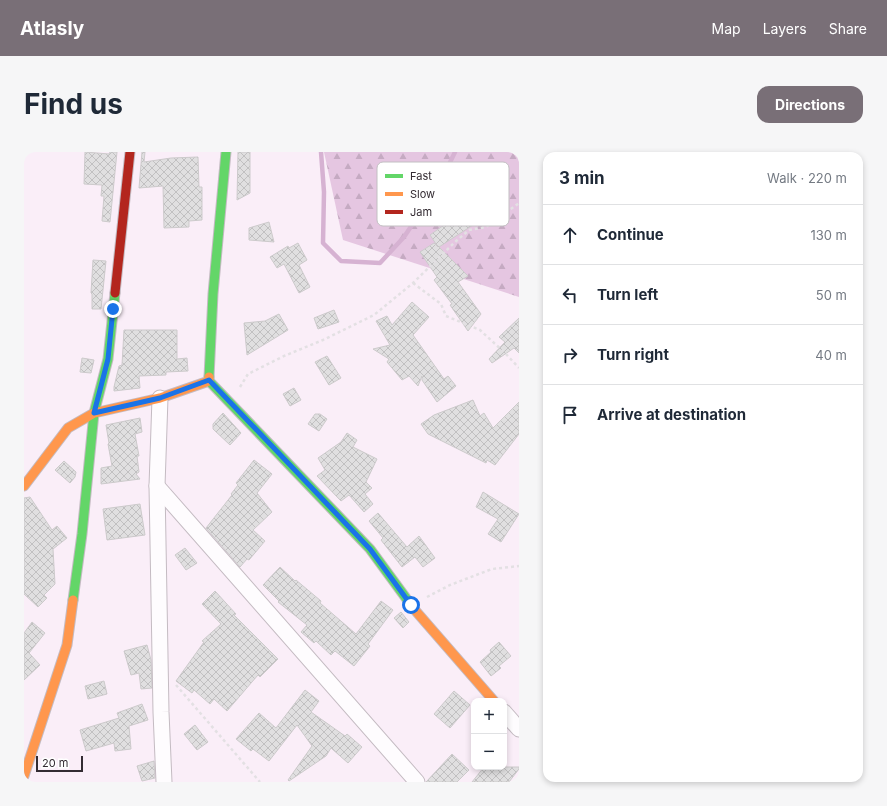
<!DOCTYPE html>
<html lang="en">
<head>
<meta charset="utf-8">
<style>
	body { margin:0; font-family:Inter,sans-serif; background:#f6f6f7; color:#1f2937 }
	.controls { position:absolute; right:12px; bottom:12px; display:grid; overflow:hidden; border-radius:8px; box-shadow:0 2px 6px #0003 }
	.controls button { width:36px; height:36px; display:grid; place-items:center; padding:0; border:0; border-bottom:1px solid #e0e1e3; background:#fff; color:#1f2937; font:20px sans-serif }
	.scale { position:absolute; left:12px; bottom:10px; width:47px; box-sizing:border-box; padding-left:4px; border:2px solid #332b32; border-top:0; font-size:11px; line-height:14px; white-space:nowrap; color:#332b32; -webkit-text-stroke:3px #fff; paint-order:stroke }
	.stop { position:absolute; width:12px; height:12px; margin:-9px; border:3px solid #1a73e8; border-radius:50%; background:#fff }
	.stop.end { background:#1a73e8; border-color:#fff; box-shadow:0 1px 4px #0008 }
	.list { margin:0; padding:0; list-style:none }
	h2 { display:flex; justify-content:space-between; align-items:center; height:52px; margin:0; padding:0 16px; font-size:17px }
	h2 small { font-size:13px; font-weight:400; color:#747a83 }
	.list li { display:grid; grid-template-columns:26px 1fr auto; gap:12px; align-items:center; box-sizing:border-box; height:60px; padding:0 16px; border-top:1px solid #e0e1e3 }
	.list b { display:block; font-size:15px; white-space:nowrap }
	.list em { font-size:13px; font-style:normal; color:#747a83 }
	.icon { flex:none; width:22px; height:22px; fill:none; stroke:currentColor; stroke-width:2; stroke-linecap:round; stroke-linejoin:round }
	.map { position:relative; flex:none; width:495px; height:630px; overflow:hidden; border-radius:12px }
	header { display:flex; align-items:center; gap:24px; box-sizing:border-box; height:56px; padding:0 20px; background:#796f77; color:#fff }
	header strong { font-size:19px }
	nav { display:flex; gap:22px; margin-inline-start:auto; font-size:14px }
	.intro { display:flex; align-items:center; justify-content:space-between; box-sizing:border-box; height:96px; padding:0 24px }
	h1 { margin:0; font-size:28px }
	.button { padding:10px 18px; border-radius:12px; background:#796f77; color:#fff; font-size:14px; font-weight:700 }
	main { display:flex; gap:24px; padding:0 24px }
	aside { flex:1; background:#fff; border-radius:12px; box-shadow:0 2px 6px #0003 }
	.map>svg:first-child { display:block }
	.forest { fill:url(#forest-firs) }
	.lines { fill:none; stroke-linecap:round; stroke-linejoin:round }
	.stream { stroke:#d6b2d2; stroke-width:4.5 }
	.building { fill:url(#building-cross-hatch); stroke:#cccacb }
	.street-casing { stroke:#c4bbc2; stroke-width:17 }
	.fast-casing { stroke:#c4bbc2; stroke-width:11 }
	.slow-casing { stroke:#c4bbc2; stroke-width:11 }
	.jam-casing { stroke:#c4bbc2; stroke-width:11 }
	.path { stroke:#e3e0e3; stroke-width:2.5; stroke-dasharray:3 3; stroke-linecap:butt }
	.street { stroke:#fefcfe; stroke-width:15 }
	.fast { stroke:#63d668; stroke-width:9 }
	.slow { stroke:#ff974d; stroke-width:9 }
	.jam { stroke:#b3261e; stroke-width:9 }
	.route { stroke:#1a73e8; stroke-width:5 }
	.key { fill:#fff; stroke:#c2bfc2; stroke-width:1 }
	.key-label { font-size:11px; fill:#332b32 }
</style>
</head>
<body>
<header>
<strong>Atlasly</strong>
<nav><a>Map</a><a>Layers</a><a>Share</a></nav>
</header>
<div class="intro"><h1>Find us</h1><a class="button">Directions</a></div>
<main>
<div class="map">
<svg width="495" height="630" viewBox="0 0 495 630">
	<defs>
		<pattern id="forest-firs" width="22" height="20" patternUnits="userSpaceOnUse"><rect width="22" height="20" fill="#e5c6e1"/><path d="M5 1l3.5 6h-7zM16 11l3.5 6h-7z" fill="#c5aac2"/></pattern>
		<pattern id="building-cross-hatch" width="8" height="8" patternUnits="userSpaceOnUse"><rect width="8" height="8" fill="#e0dfe0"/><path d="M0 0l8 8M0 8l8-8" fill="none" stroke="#c1c0c1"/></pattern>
	</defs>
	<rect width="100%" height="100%" fill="#faeef8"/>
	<!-- forest -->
	<polygon class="forest" points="300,0 495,0 495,145 319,88"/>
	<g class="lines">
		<!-- stream -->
		<polyline class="stream" points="297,0 300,40 299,91 317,109 356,111 380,85 416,31 431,0"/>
	</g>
	<!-- building -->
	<g class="building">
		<polygon points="61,0 85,2 86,0 93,0 86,70 78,69 80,44 77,44 78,33 60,32"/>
		<polygon points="118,0 121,0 120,10 147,6 174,5 175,35 178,35 178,68 165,69 165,75 140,76 139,34 115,36"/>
		<polygon points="214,0 226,0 226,41 213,48"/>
		<polygon points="456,40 469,60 415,95 444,124 434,130 457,162 444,179 426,153 428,152 410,128 413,125 396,100 410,91 414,95 406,83 434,63 430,56"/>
		<polygon points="245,70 250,90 225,88 225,76"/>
		<polygon points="274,91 283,108 275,113 286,135 275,141 260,112 253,116 246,105 264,94 265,96"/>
		<polygon points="69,108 82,109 77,157 68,157 68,142 67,141"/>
		<polygon points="388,150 405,165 389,183 420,227 424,224 432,234 413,250 398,228 398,224 394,234 385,224 378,228 363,210 365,207 349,197 366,193 352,169 363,164 368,173"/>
		<polygon points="310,158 315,170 294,177 290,166"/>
		<polygon points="255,162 264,178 223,203 220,171 241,169"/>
		<polygon points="495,166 495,201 490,196 468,211 465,207 481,190 475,185"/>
		<polygon points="100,178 153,178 153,207 163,206 164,219 142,220 142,223 115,224 116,236 90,239 90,235 95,214 98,213"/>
		<polygon points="303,204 317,226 305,233 291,210"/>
		<polygon points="58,206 70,208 67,221 56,220"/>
		<polygon points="270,236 277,248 266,254 259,242"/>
		<polygon points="449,248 456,264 460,261 469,276 495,250 495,282 471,313 463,308 462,311 404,282 397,272 410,263"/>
		<polygon points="199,261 217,281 206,293 189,277 189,272"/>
		<polygon points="291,262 296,262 303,267 295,279 284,272"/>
		<polygon points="116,266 118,280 111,282 115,304 113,304 115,320 112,322 116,327 77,332 77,316 88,314 84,292 85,291 82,273"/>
		<polygon points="323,281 333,288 329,295 353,307 342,330 348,336 341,342 349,352 340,360 325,343 317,349 293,324 301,318 294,306 317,290"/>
		<polygon points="230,308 248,322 233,341 248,360 229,378 241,389 225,408 223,407 216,415 182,376 208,343 207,342 214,333 212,331"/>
		<polygon points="40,309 52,320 51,325 46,331 31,318"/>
		<polygon points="459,340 495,362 477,390 464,382 474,367 452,355"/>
		<polygon points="6,345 28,378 33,374 43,386 29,397 31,432 20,443 23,446 14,455 0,442 0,346"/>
		<polygon points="116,352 121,383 83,388 79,357"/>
		<polygon points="354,361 383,395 395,384 411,406 399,415 391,405 378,415 357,388 359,386 345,369"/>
		<polygon points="161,396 173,411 162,418 151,403"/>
		<polygon points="256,415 271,429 272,428 297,449 296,451 332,482 357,449 369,458 344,492 346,494 330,514 311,499 307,503 292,489 290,491 277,480 283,473 254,450 255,449 239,433"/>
		<polygon points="191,439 212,462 210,463 254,507 236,525 234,523 203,559 190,547 186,552 170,538 168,541 152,529 180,490 178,489 197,472 178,452"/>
		<polygon points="377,460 385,470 379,476 370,466"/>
		<polygon points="8,470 21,481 5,501 16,513 0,528 0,481"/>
		<polygon points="475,490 487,504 475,514 477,516 467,524 456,510 467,500 466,498"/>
		<polygon points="123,493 127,508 128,536 117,537 115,521 107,523 100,499"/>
		<polygon points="80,529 83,542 64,547 61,534"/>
		<polygon points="281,538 295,549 287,560 321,584 323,582 338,595 324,611 307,596 302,604 265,629 264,628 288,594 273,573 245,609 229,597 227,599 212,587 235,561 252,576"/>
		<polygon points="430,539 446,553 426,576 410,562"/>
		<polygon points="118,552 124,568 105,574 107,597 91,599 90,591 62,599 56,578 95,566 93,561"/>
		<polygon points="171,573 184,590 173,598 160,582"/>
		<polygon points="428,602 445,618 433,630 402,630"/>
		<polygon points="130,609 131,626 118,629 113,614"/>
		<polygon points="460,615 495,615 495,617 485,630 448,630"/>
	</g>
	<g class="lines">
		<!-- street casing -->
		<g class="street-casing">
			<g id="street">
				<polyline points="136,246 133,334 137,560 140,630"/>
				<polyline points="133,334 393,630"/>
				<polyline points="480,560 495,577"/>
			</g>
		</g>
		<!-- fast casing -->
		<g class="fast-casing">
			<g id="fast">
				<polyline points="185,225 189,142 202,0"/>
				<polyline points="185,229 346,397 390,457"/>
				<polyline points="49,448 58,382 70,261 84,207 91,141"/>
			</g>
		</g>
		<!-- slow casing -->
		<g class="slow-casing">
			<g id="slow">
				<polyline points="0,334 44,276 70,261 136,246 185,229 185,225"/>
				<polyline points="390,457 470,549"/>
				<polyline points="0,624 43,493 49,448"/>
			</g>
		</g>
		<!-- jam casing -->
		<g class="jam-casing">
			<polyline id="jam" points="91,141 106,0"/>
		</g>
		<!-- path -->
		<g class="path">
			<polyline points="389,131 417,152 422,164 456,178 482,202 495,216"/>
			<polyline points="216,235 224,222 260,204 299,188 350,163 389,131 431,90 445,78 462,75 495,51"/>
			<polyline points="403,445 426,433 468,417 495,414"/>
			<polyline points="152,533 236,630"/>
		</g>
		<!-- street -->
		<use href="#street" class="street"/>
		<!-- fast -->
		<use href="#fast" class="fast"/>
		<!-- slow -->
		<use href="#slow" class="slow"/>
		<!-- jam -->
		<use href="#jam" class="jam"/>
	</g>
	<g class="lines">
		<!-- route -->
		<polyline class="route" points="89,157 84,207 70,261 136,246 185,228 346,397 387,453"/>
	</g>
	<!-- legend -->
	<rect x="353" y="10" width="132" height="64" rx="6" class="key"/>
	<rect x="361" y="22" width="18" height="4" fill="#63d668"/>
	<rect x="361" y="40" width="18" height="4" fill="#ff974d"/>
	<rect x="361" y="58" width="18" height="4" fill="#b3261e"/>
	<g class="key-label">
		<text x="386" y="28">Fast</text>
		<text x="386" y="46">Slow</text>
		<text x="386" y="64">Jam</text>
	</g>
</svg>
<div class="controls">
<button>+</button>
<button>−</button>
</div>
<div class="scale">20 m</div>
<div class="stop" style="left:387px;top:453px"></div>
<div class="stop end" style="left:89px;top:157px"></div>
</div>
<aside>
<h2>3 min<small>Walk · 220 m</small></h2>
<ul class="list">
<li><svg class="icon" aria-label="ahead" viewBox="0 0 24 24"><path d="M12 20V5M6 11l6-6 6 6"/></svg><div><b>Continue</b></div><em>130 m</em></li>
<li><svg class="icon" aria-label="left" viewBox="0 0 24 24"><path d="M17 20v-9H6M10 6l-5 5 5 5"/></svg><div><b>Turn left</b></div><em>50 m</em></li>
<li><svg class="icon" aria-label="right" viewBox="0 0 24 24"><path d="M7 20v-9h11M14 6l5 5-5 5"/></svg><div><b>Turn right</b></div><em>40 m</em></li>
<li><svg class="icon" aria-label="arrive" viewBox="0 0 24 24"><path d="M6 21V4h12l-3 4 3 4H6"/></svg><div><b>Arrive at destination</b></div></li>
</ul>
</aside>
</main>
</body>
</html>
